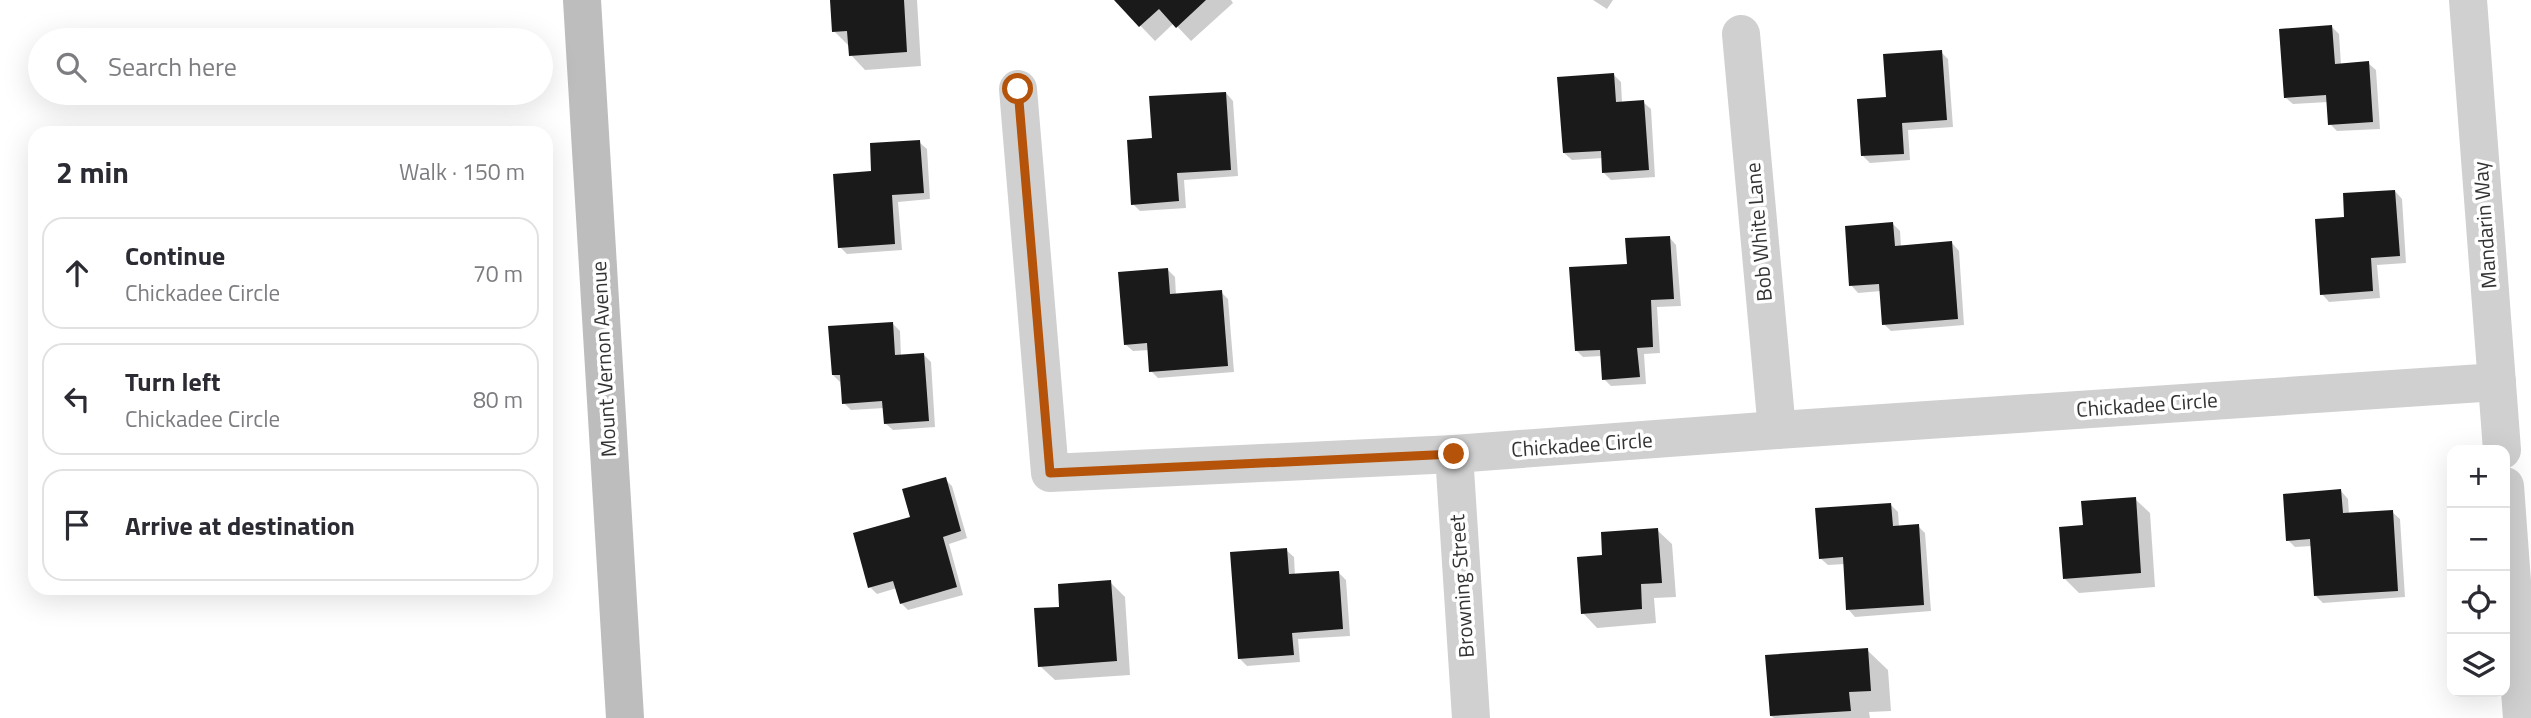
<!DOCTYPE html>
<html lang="en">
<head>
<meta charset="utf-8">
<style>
	body { margin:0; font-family:"Titillium Web",sans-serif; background:#f7f7f7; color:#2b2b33 }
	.controls { position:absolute; right:21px; bottom:21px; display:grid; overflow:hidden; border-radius:14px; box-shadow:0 7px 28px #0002 }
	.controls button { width:63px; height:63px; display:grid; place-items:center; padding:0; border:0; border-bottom:2px solid #e1e1e2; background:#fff; color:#2b2b33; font:35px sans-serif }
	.stop { position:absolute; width:21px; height:21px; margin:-16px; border:5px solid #b45309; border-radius:50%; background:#fff }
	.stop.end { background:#b45309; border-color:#fff; box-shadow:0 2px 7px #0008 }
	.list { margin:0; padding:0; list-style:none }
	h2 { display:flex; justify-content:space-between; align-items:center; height:91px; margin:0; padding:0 28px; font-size:30px }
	h2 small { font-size:23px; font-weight:400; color:#7c7c81 }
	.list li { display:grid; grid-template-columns:46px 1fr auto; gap:21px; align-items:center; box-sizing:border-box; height:112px; margin:0 14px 14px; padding:0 14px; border:2px solid #e1e1e2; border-radius:21px }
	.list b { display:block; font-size:26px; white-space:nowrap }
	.list p { margin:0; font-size:23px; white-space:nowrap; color:#7c7c81 }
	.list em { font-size:23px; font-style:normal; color:#7c7c81 }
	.icon { flex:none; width:38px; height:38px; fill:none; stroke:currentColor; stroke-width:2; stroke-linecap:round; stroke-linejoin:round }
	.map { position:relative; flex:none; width:2531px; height:718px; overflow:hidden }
	.search { position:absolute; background:#fff; box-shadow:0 7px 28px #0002; left:28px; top:28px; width:525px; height:77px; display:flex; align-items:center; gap:18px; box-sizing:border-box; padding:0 24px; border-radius:38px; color:#7c7c81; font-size:26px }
	.panel { position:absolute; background:#fff; box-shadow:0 7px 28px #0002; left:28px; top:126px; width:525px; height:469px; border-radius:21px }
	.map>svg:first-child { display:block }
	.shadow { fill:#0003 }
	.building { fill:#1a1a1a }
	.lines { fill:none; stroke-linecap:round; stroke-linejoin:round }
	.street { stroke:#d0d0d0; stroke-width:38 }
	.secondary { stroke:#bdbdbd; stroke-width:38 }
	.route { stroke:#b45309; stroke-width:9 }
	.labels { text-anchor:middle; stroke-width:7; stroke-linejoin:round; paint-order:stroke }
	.street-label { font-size:21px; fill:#333; stroke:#fff }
</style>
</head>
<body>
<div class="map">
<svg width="2531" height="718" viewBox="0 0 2531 718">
	<rect width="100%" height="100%" fill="#fff"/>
	<!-- shadow -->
	<g class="shadow">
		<polygon points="832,0 917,0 921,66 865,70 851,55 849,46 834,31"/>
		<polygon points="1116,0 1231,0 1233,3 1191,41 1174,23 1155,41"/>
		<polygon points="1593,0 1613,0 1607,9"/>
		<polygon points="2332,27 2339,34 2341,65 2368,63 2376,70 2380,129 2337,131 2330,124 2328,102 2293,104 2285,97"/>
		<polygon points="1941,52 1948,59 1953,127 1908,130 1910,160 1870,163 1863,156 1888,99"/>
		<polygon points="1614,75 1621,82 1622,103 1643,102 1651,109 1655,177 1611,180 1604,173 1603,158 1572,160 1564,153"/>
		<polygon points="1226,93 1233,101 1238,176 1184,180 1186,208 1140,211 1133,204 1154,140"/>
		<polygon points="919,142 927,149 930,199 898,202 902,250 847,254 840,247"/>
		<polygon points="2395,191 2402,199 2406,263 2377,265 2380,298 2329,302 2322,294 2346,219"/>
		<polygon points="1893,224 1900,231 1901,247 1952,243 1959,251 1964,325 1891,331 1884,324 1881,291 1858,293 1851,285"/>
		<polygon points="1669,237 1676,245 1681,306 1657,307 1660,353 1644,354 1646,384 1611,386 1604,379 1602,356 1583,357 1576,350"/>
		<polygon points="1167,269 1175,277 1176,296 1221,292 1228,299 1234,372 1158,378 1151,371 1150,350 1133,351 1125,344"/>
		<polygon points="893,324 900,331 901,357 924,355 931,362 935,427 893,430 885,423 884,408 851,410 844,403 840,382 833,375"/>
		<polygon points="945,479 952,486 967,538 949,544 963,595 908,610 901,603 897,588 877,594 870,587 912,519"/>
		<polygon points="2341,491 2348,499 2349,514 2392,512 2400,519 2405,597 2323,603 2316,596 2312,546 2295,547 2288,540"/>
		<polygon points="2135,499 2150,513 2155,587 2079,593 2064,578 2085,527"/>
		<polygon points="1891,505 1898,512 1899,527 1918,526 1925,533 1931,611 1855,617 1848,609 1845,564 1828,565 1820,558"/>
		<polygon points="1657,530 1672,544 1676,597 1654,598 1656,623 1597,628 1583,613 1604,557"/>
		<polygon points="1286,550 1294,557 1295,576 1339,573 1346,580 1350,636 1298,639 1300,662 1247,666 1239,658"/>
		<polygon points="1110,582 1125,597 1130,675 1055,680 1040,666 1061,608"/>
		<polygon points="1867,650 1888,670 1891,711 1869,712 1870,718 1774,718 1771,716"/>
	</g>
	<!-- building -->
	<g class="building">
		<polygon points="830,0 904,0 907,52 849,56 847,31 832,32"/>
		<polygon points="1114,0 1206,0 1176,28 1159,9 1139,27"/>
		<polygon points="2332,25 2335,64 2369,61 2373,122 2328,125 2326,95 2284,98 2279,29"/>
		<polygon points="1942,50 1947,120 1902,123 1904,154 1861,156 1857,99 1886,97 1883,54"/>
		<polygon points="1614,73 1616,102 1644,100 1649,170 1602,173 1601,151 1563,153 1557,77"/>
		<polygon points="1226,92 1231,170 1177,173 1179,201 1131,205 1127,140 1152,138 1149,96"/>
		<polygon points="920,140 924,193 892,195 895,244 838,248 833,174 871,171 870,143"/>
		<polygon points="2395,190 2400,256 2371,258 2373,291 2320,295 2315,219 2344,217 2343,193"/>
		<polygon points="1893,222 1895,246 1952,241 1958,319 1882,325 1879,284 1849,286 1845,226"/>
		<polygon points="1670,236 1674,299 1651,300 1653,347 1637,348 1640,377 1602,380 1600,350 1575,351 1569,267 1627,264 1625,238"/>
		<polygon points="1168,268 1170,294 1222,290 1228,366 1149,372 1147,343 1124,345 1118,272"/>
		<polygon points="893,322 895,355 924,353 929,421 884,424 882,401 842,404 840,375 832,375 828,326"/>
		<polygon points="946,477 961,531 943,537 957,587 900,604 893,581 868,588 853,533 910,517 902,489"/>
		<polygon points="2341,489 2343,513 2393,510 2398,591 2314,596 2310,539 2286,541 2283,494"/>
		<polygon points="2136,497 2141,573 2063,579 2059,527 2083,525 2081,501"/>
		<polygon points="1891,503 1893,526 1919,524 1924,605 1846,610 1843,557 1819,559 1815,508"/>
		<polygon points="1658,528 1662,583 1641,584 1642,609 1581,614 1577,557 1602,555 1601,532"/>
		<polygon points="1287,548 1289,574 1339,571 1343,629 1292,633 1294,655 1238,659 1230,552"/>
		<polygon points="1111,580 1117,661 1038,667 1034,608 1059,607 1058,584"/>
		<polygon points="1868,648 1871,691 1849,692 1851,711 1770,716 1765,655"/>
	</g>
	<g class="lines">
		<!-- street -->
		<g class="street">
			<polyline points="2468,0 2502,450"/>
			<polyline points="1741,34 1777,430"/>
			<polyline points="1018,89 1050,473 1454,454 1777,430 2497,382"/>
			<polyline points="1454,454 1471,718"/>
			<polyline points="2505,486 2522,718"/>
		</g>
		<!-- secondary -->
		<polyline class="secondary" points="582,0 625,718"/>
	</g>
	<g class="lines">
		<!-- route -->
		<polyline class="route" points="1018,89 1050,473 1454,454"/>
	</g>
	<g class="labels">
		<!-- street labels -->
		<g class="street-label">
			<text transform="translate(2485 225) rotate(-94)" y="7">Mandarin Way</text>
			<text transform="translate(1759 232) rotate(-95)" y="7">Bob White Lane</text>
			<text transform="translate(604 359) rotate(-93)" y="7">Mount Vernon Avenue</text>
			<text transform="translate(2147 405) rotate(-4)" y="7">Chickadee Circle</text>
			<text transform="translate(1582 445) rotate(-4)" y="7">Chickadee Circle</text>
			<text transform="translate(1462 586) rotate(-94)" y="7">Browning Street</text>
		</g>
	</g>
</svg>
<div class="controls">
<button>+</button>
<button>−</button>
<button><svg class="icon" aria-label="locate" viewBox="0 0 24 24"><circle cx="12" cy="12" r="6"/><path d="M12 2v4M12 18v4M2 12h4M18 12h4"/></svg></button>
<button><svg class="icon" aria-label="layers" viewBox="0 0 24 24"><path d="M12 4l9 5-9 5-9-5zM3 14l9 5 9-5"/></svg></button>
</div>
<div class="stop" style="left:1018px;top:89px"></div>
<div class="stop end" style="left:1454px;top:454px"></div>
<div class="search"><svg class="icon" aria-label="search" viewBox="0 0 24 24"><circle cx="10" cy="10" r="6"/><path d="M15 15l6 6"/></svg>Search here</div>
<section class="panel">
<h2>2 min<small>Walk · 150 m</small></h2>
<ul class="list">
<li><svg class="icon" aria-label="ahead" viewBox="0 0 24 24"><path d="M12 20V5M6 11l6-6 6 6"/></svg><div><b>Continue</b><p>Chickadee Circle</p></div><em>70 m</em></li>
<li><svg class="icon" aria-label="left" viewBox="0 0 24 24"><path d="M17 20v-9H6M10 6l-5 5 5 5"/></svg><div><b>Turn left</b><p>Chickadee Circle</p></div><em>80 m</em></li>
<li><svg class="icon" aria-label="arrive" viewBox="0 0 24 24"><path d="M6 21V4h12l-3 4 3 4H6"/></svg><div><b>Arrive at destination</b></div></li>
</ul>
</section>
</div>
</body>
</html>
